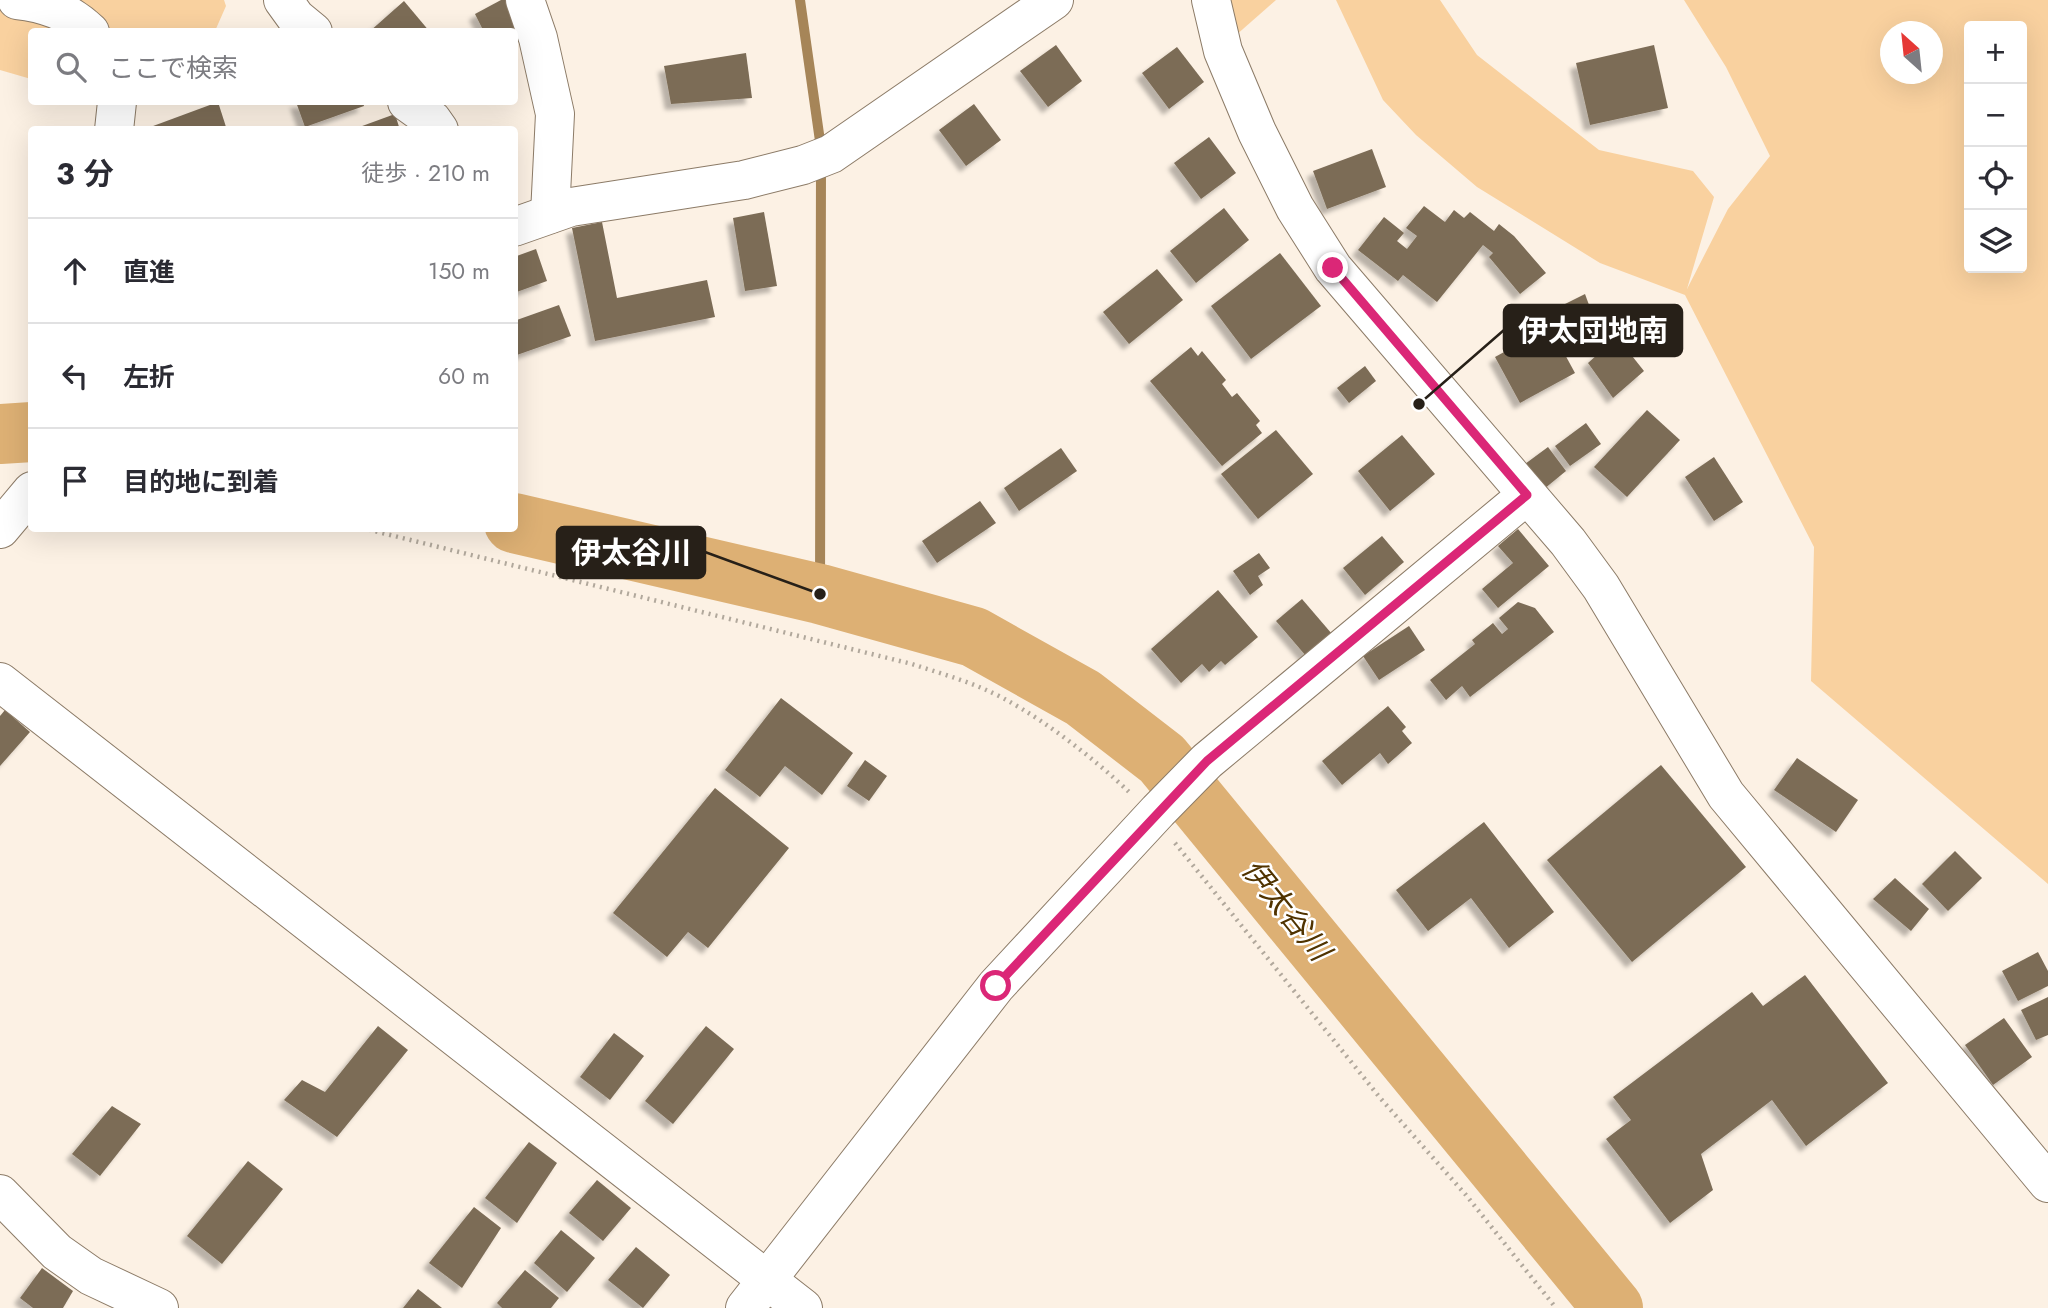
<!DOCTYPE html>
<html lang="ja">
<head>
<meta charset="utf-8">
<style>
	body { margin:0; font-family:Jost,"Noto Sans JP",sans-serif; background:#f7f7f7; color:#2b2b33 }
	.controls { position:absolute; right:21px; top:21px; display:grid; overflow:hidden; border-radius:7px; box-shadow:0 7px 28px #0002 }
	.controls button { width:63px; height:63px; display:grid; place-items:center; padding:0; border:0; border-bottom:2px solid #e1e1e2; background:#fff; color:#2b2b33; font:35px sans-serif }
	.compass { position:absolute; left:1880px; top:21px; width:63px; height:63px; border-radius:50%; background:#fff; box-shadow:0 7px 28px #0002; rotate:333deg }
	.stop { position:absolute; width:21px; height:21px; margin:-16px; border:5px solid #db2777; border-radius:50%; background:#fff }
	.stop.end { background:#db2777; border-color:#fff; box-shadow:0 2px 7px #0008 }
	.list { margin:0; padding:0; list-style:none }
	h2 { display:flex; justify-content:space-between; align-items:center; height:91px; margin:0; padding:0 28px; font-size:30px }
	h2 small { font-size:23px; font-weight:400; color:#7c7c81 }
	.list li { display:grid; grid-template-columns:46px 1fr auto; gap:21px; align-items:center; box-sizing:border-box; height:105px; padding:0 28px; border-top:2px solid #e1e1e2 }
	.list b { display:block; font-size:26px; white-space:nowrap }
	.list em { font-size:23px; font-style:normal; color:#7c7c81 }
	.icon { flex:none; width:38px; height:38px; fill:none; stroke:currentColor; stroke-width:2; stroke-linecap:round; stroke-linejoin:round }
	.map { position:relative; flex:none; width:2048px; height:1308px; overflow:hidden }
	.search { position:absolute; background:#fff; box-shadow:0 7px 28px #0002; left:28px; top:28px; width:490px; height:77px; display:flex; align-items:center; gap:18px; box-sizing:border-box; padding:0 24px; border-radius:7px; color:#7c7c81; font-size:26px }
	.panel { position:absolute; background:#fff; box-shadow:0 7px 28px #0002; left:28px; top:126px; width:490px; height:406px; border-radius:7px }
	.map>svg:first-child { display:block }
	.green { fill:#f9d19f; fill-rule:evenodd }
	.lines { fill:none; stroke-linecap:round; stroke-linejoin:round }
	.stream { stroke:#a68558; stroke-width:10 }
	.river { stroke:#ddb074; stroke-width:60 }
	.building { fill:#7c6c57; filter:url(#shadow) }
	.minor-casing { stroke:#8c7b67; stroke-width:40 }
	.path { stroke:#b1a89c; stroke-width:4.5; stroke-dasharray:2 5; stroke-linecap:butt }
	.minor { stroke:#fff; stroke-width:38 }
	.route { stroke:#db2777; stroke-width:9 }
	.labels { text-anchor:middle; stroke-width:5; stroke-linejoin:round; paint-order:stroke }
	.water-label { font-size:30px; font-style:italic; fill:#503300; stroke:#fff }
	.leader { fill:none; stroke:#272018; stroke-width:2.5 }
	.callout-dot { fill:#272018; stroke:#fff; stroke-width:2.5 }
	.callout { fill:#272018; stroke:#272018; stroke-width:2.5 }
	.callout-label { font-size:30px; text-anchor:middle; font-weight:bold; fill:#fff }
</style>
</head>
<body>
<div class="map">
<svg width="2048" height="1308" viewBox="0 0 2048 1308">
	<defs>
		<filter id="shadow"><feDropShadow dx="-6" dy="6" stdDeviation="2" flood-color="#0004"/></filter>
	</defs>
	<rect width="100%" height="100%" fill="#fcf1e4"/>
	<!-- green -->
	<g class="green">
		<polygon points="0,0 224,0 226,6 215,31 32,32 31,79 0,70"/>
		<polygon points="1224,0 1276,0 1235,36"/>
		<path d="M1336,0H1440L1477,55L1599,150L1693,171L1714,197L1687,289L1728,209L1770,156L1726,67L1684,0H2048V884L1811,681L1814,547L1685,295L1600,263L1477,187L1416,135L1383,100ZM2022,26V268H1969V26ZM1890,32H1932V74H1890Z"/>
	</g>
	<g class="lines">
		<!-- stream -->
		<g class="stream">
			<polyline points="800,0 821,148"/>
			<polyline points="820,594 821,167"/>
		</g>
		<!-- river -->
		<g class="river">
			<polyline points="0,434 32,432"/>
			<polyline points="514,523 820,594 974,637 1083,698 1162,759 1613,1308"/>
		</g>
	</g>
	<!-- building -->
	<g class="building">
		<polygon points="501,0 507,0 523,29 514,34 484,32 475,14"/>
		<polygon points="404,1 430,32 369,32"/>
		<polygon points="1056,45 1082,81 1048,107 1020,71"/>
		<polygon points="1654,45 1668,108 1590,125 1576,63"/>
		<polygon points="1177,47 1204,82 1169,109 1142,73"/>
		<polygon points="746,53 752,98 671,104 664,66"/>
		<polygon points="218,102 227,130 145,130 145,129"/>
		<polygon points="296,102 363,102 364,106 305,127"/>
		<polygon points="974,104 1001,140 966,166 939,130"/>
		<polygon points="395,114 400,130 354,130 354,129"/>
		<polygon points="1209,137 1236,173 1201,199 1174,163"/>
		<polygon points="1372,149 1386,187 1327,209 1313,171"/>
		<polygon points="1424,206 1445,222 1454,210 1464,218 1470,212 1494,231 1499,224 1514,236 1546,273 1520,294 1489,257 1493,253 1483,245 1437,302 1403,275 1398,281 1358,250 1384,217 1404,233 1397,241 1407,249 1417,236 1406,228"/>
		<polygon points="1224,208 1249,240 1196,283 1170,251"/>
		<polygon points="764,212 777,286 745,291 733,218"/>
		<polygon points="602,222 617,298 707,280 715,317 595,341 572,228"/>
		<polygon points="536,249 547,281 514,293 514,257"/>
		<polygon points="1280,253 1321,306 1251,359 1211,306"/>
		<polygon points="1157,269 1183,300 1129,344 1103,312"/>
		<polygon points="1585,294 1596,324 1564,339 1551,311"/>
		<polygon points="559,305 571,336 514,356 514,321"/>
		<polygon points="1550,327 1575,373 1520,403 1495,357"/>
		<polygon points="1617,337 1644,371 1613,398 1588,363"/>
		<polygon points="1191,347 1198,356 1202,351 1226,380 1222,384 1232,397 1237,393 1260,421 1256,425 1262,433 1222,466 1150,381"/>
		<polygon points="1365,366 1376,381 1349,403 1337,388"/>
		<polygon points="1647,410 1680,440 1627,497 1594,467"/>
		<polygon points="1586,423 1601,444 1570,466 1555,446"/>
		<polygon points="1276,430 1313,474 1258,519 1221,474"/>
		<polygon points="1402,435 1435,474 1390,511 1358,471"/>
		<polygon points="1548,447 1566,471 1544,489 1525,464"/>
		<polygon points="1061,448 1077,471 1019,511 1004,488"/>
		<polygon points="1714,457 1743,502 1714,521 1685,477"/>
		<polygon points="980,501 996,523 937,563 922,541"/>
		<polygon points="1518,529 1549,566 1498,608 1482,589 1513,563 1498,546"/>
		<polygon points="1382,536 1404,562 1365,595 1343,568"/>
		<polygon points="1259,553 1270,568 1258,576 1263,585 1250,595 1233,571"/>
		<polygon points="1218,590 1258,637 1225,665 1221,661 1209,672 1202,664 1181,683 1151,649"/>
		<polygon points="1302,599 1332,634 1306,656 1276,621"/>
		<polygon points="1518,602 1535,608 1554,632 1470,697 1462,686 1446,700 1430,680 1475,644 1472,640 1493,623 1502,634 1508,629 1499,618"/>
		<polygon points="1409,626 1425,650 1379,680 1363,656"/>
		<polygon points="781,698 853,753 822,795 785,766 760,797 725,770"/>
		<polygon points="1388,706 1406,727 1402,731 1412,743 1388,764 1380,753 1342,785 1322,761"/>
		<polygon points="5,710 30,732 0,766 0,716"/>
		<polygon points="1797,758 1858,800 1836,832 1774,790"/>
		<polygon points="865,760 887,776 869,801 847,786"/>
		<polygon points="1661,765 1746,867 1632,962 1547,860"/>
		<polygon points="715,788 789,848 708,948 688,932 667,957 613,913"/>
		<polygon points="1484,822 1554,912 1509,948 1471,898 1428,931 1396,890"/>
		<polygon points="1955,851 1982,878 1948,911 1922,884"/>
		<polygon points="1895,878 1929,909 1911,931 1873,899"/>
		<polygon points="2038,952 2048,971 2048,986 2018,1001 2002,971"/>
		<polygon points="1805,975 1888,1083 1806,1146 1772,1100 1701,1154 1713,1190 1670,1223 1606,1139 1631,1120 1613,1097 1752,992 1763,1006"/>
		<polygon points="2048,997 2048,1035 2036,1040 2021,1010"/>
		<polygon points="2004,1018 2032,1057 1993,1085 1965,1045"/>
		<polygon points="378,1026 408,1050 337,1137 284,1100 302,1080 325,1092"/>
		<polygon points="706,1026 734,1049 673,1124 645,1101"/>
		<polygon points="614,1033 644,1056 610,1100 580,1077"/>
		<polygon points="112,1106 141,1124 100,1176 72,1154"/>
		<polygon points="529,1142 557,1163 517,1223 485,1198"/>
		<polygon points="248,1161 283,1189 222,1264 187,1236"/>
		<polygon points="597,1180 631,1208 603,1241 569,1213"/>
		<polygon points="474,1207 501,1228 462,1288 429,1263"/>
		<polygon points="561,1230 595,1258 567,1292 534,1263"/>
		<polygon points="636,1247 670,1275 643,1308 608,1280"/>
		<polygon points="42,1268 73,1291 63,1308 33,1308 20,1298"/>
		<polygon points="525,1270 559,1298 551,1308 502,1308 497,1303"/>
		<polygon points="418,1289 442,1308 403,1308"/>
	</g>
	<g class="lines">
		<!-- minor casing -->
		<g class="minor-casing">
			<g id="minor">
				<path d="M17,0C46,3 69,12 90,32"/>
				<polyline points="283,0 296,18 313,32"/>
				<polyline points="525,0 538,38 555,114 550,214"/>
				<polyline points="1211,0 1223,51 1257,132 1295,208 1333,268 1568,542 1601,587 1726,795 2048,1183"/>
				<polyline points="407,102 432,120 439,130"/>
				<polyline points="114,130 117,102"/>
				<polyline points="514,227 571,207 744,180 803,165 831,154 1054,0"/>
				<polyline points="0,529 32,491"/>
				<polyline points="0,682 803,1308"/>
				<polyline points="0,1194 57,1252 91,1276 159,1308"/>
				<polyline points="745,1308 996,986 1158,811 1207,761 1527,495"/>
			</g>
		</g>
		<!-- path -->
		<g class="path">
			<path d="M362,528L912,664C936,672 961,679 984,689C1031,709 1093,757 1129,792"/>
			<polyline points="1175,843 1381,1099 1466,1195 1556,1308"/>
		</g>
		<!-- minor -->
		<use href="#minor" class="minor"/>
	</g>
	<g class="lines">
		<!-- route -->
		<polyline class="route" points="996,986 1207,761 1527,495 1333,268"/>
	</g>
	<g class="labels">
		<!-- water labels -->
		<g class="water-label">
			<text transform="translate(1286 910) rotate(51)" y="10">伊太谷川</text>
		</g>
	</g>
	<!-- callouts -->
	<path class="leader" d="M1419 404L1504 330M820 594L705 552"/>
	<g class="callout-dot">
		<circle cx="1419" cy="404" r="7"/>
		<circle cx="820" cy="594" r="7"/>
	</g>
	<g class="callout">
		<rect x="1504" y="305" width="178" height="51" rx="7"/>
		<rect x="557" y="527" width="148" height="51" rx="7"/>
	</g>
	<g class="callout-label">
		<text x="1593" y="341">伊太団地南</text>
		<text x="631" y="563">伊太谷川</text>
	</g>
</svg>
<div class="controls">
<button>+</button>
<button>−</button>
<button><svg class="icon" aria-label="locate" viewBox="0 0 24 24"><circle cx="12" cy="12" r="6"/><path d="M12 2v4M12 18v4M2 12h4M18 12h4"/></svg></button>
<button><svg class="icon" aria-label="layers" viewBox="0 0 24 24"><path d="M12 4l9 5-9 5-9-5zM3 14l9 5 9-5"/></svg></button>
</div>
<svg class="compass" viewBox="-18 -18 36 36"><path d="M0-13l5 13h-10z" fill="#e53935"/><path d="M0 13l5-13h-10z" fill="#7c7c81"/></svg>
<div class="stop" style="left:996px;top:986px"></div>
<div class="stop end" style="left:1333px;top:268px"></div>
<div class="search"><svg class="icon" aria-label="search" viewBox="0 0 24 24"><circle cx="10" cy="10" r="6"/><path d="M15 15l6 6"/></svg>ここで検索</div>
<section class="panel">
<h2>3 分<small>徒歩 · 210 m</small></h2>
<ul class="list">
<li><svg class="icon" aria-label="ahead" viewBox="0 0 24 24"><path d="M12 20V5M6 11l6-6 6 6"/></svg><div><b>直進</b></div><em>150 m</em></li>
<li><svg class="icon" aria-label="left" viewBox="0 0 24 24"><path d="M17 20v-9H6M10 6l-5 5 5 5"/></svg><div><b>左折</b></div><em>60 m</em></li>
<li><svg class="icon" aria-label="arrive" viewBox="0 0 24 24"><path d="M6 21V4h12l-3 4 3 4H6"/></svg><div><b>目的地に到着</b></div></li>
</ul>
</section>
</div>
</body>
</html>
